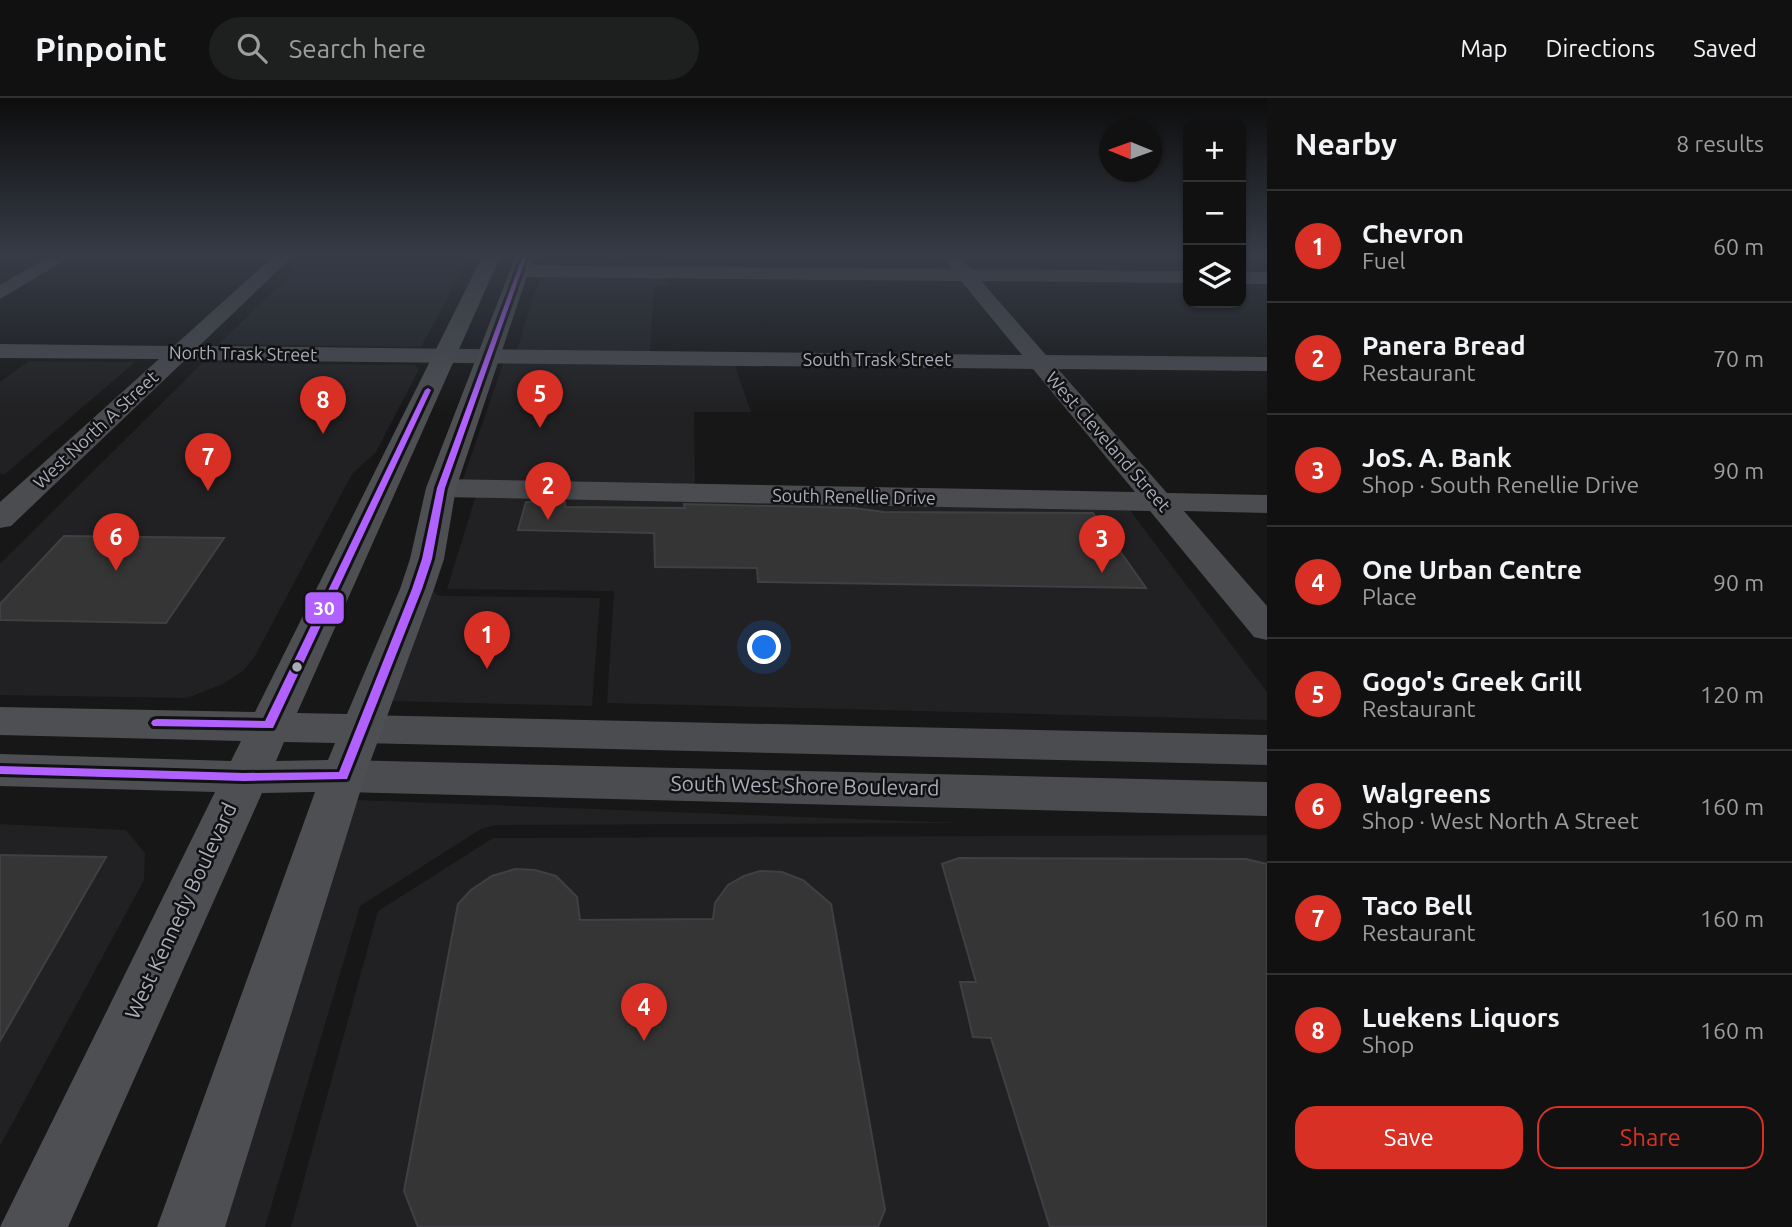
<!DOCTYPE html>
<html lang="en">
<head>
<meta charset="utf-8">
<style>
	body { margin:0; font-family:Ubuntu,sans-serif; background:#1e1f1f; color:#f1f3f6 }
	.controls { position:absolute; right:21px; top:21px; display:grid; overflow:hidden; border-radius:14px; box-shadow:0 2px 5px #0004 }
	.controls button { width:63px; height:63px; display:grid; place-items:center; padding:0; border:0; border-bottom:2px solid #303131; background:#111; color:#f1f3f6; font:35px sans-serif }
	.compass { position:absolute; left:1099px; top:21px; width:63px; height:63px; border-radius:50%; background:#111; box-shadow:0 2px 5px #0004; rotate:271deg }
	.you { position:absolute; left:765px; top:550px; width:24px; height:24px; margin:-18px; border:5px solid #fff; border-radius:50%; background:#1a73e8; box-shadow:0 0 0 10px #1a73e833 }
	.badge { display:grid; place-items:center; width:46px; height:46px; border-radius:50%; background:#d93025; color:#fff; font-size:23px; font-weight:700 }
	.pin { position:absolute; translate:-50% -58px; filter:drop-shadow(0 2px 4px #0008) }
	.pin::after { content:''; position:absolute; top:37px; width:24px; height:21px; background:inherit; clip-path:polygon(0 0,100% 0,50% 100%) }
	.list { margin:0; padding:0; list-style:none }
	h2 { display:flex; justify-content:space-between; align-items:center; height:91px; margin:0; padding:0 28px; font-size:30px }
	h2 small { font-size:23px; font-weight:400; color:#9c9d9f }
	.list li { display:grid; grid-template-columns:46px 1fr auto; gap:21px; align-items:center; box-sizing:border-box; height:112px; padding:0 28px; border-top:2px solid #303131 }
	.list b { display:block; font-size:26px; white-space:nowrap }
	.list p { margin:0; font-size:23px; white-space:nowrap; color:#9c9d9f }
	.list em { font-size:23px; font-style:normal; color:#9c9d9f }
	.actions { display:flex; gap:14px; padding:21px 28px }
	.actions a { flex:1; padding:16px 0; border:2px solid #d93025; border-radius:21px; text-align:center; font-size:24px; color:#d93025 }
	.actions .main { background:#d93025; color:#fff }
	.icon { flex:none; width:38px; height:38px; fill:none; stroke:currentColor; stroke-width:2; stroke-linecap:round; stroke-linejoin:round }
	.map { position:relative; flex:none; width:1267px; height:1129px; overflow:hidden }
	header { display:flex; align-items:center; gap:42px; box-sizing:border-box; height:98px; padding:0 35px; background:#111; border-bottom:2px solid #303131 }
	header strong { font-size:33px }
	nav { display:flex; gap:38px; margin-inline-start:auto; font-size:24px }
	.search { width:490px; height:63px; background:#1e1f1f; display:flex; align-items:center; gap:18px; box-sizing:border-box; padding:0 24px; border-radius:38px; color:#9c9d9f; font-size:26px }
	main { display:flex }
	aside { flex:1; background:#111 }
	.map>svg:first-child { display:block }
	.built { fill:#212123 }
	.building { fill:#353536; stroke:#3f4043; stroke-width:2 }
	.lines { fill:none; stroke-linecap:round; stroke-linejoin:round }
	.minor { fill:#4b4c50; fill-rule:evenodd }
	.major { fill:#4d4f52; fill-rule:evenodd }
	.bus-1-casing { stroke:#111113; stroke-width:6 }
	.bus-1 { fill:#b061ff; fill-rule:evenodd }
	.bus-dot { fill:#a8adb8; stroke:#111113; stroke-width:2.5 }
	.labels { text-anchor:middle; stroke-width:5; stroke-linejoin:round; paint-order:stroke }
	.far-street-label { font-size:18px; fill:#a8adb8; stroke:#111113 }
	.street-label { font-size:21px; fill:#a8adb8; stroke:#111113 }
	.line-badge { stroke:#111113; stroke-width:2.5 }
	.badge-label { font-size:19px; text-anchor:middle; font-weight:bold; fill:#fff }
</style>
</head>
<body>
<header>
<strong>Pinpoint</strong>
<div class="search"><svg class="icon" aria-label="search" viewBox="0 0 24 24"><circle cx="10" cy="10" r="6"/><path d="M15 15l6 6"/></svg>Search here</div>
<nav><a>Map</a><a>Directions</a><a>Saved</a></nav>
</header>
<main>
<div class="map">
<svg width="1267" height="1129" viewBox="0 0 1267 1129">
	<rect width="100%" height="100%" fill="#171717"/>
	<!-- built -->
	<g class="built">
		<polygon points="298,157 471,157 421,249 219,246 292,175 290,165"/>
		<polygon points="546,157 615,157 612,175 669,177 669,188 654,188 650,253 517,252"/>
		<polygon points="623,157 665,157 666,172 621,172"/>
		<polygon points="29,263 135,264 5,376 0,376 0,284"/>
		<polygon points="504,263 734,265 751,314 694,314 695,389 462,384"/>
		<polygon points="202,265 415,267 419,271 376,354 352,376 255,558 243,573 223,586 187,600 0,597 0,466"/>
		<polygon points="477,394 1129,411 1267,594 1267,622 607,605 614,493 447,491"/>
		<polygon points="433,492 437,497 445,498 600,500 592,608 392,603"/>
		<polygon points="356,702 961,725 495,727 481,731 360,808 265,1129 222,1129"/>
		<polygon points="0,726 126,732 145,755 144,782 0,1048"/>
		<polygon points="1267,737 1267,1129 291,1129 378,813 493,740"/>
	</g>
	<!-- building -->
	<g class="building">
		<polygon points="526,404 565,404 565,409 685,410 684,406 854,410 884,414 1093,415 1146,490 758,484 757,470 655,469 654,435 518,432"/>
		<polygon points="64,438 224,440 166,525 0,522 0,506"/>
		<polygon points="0,757 106,759 0,943"/>
		<polygon points="959,760 1246,761 1267,766 1267,1129 1050,1129 991,940 973,939 960,884 976,884 942,766"/>
		<polygon points="515,771 535,772 556,778 577,799 580,822 713,821 715,805 728,787 744,778 760,773 782,774 803,782 831,806 885,1112 878,1129 418,1129 404,1093 458,806 471,792 492,778"/>
	</g>
	<g class="lines">
		<!-- minor -->
		<g class="minor">
			<polygon points="52,157 74,157 0,201 0,187"/>
			<polygon points="275,157 294,157 199,248 1022,257 961,183 519,179 510,173 519,167 951,171 946,164 955,159 961,160 971,171 1188,173 1188,185 981,183 1046,257 1267,259 1267,273 1058,271 1167,395 1267,397 1267,415 1184,413 1267,508 1267,542 1254,539 1150,413 441,399 431,396 426,390 431,384 441,381 1135,394 1033,271 185,262 11,428 0,430 0,404 159,261 0,260 0,246 174,248"/>
			<rect x="1241" y="174" width="26" height="12"/>
			<polygon points="362,617 1267,637 1267,667 362,645 347,641 341,631 347,621"/>
			<polygon points="343,662 1267,684 1267,718 343,694 327,689 321,678 327,667"/>
		</g>
		<!-- major -->
		<path class="major" d="M483,157H501L297,615L347,616L400,491L410,461L426,390L516,157H534L456,390L444,461L434,491L365,678L225,1129H157L315,694L262,695L68,1129H0L215,694L0,688V656L231,663L241,643L0,637V609L255,614ZM284,644L335,645L328,662L276,663Z"/>
		<!-- bus-1 casing -->
		<g class="bus-1-casing">
			<g id="bus-1">
				<polygon points="523,157 527,157 445,390 432,461 422,491 347,681 244,683 0,676 0,668 244,675 339,674 412,491 422,461 437,390"/>
				<polygon points="428,290 431,292 273,630 153,628 151,625 153,622 157,621 265,623 425,292"/>
			</g>
		</g>
		<!-- bus-1 -->
		<use href="#bus-1" class="bus-1"/>
	</g>
	<!-- sky -->
	<linearGradient id="sky" x2="0" y2="1"><stop stop-color="#0d0d0d"/><stop offset="0.5" stop-color="#363c47"/><stop offset="1" stop-color="#363c47" stop-opacity="0"/></linearGradient>
	<rect width="1267" height="315" fill="url(#sky)"/>
	<!-- markers -->
	<circle class="bus-dot" cx="297" cy="569" r="6"/>
	<g class="labels">
		<!-- far-street labels -->
		<g class="far-street-label">
			<text transform="translate(243 256) rotate(1)" y="6">North Trask Street</text>
			<text x="877" y="268">South Trask Street</text>
			<text transform="translate(96 332) rotate(-43)" y="6">West North A Street</text>
			<text transform="translate(1108 344) rotate(49)" y="6">West Cleveland Street</text>
			<text transform="translate(854 399) rotate(1)" y="6">South Renellie Drive</text>
		</g>
		<!-- street labels -->
		<g class="street-label">
			<text transform="translate(805 688) rotate(1)" y="7">South West Shore Boulevard</text>
			<text transform="translate(181 813) rotate(-65)" y="7">West Kennedy Boulevard</text>
		</g>
	</g>
	<rect class="line-badge" x="304" y="493" width="41" height="34" rx="7" fill="#b061ff"/>
	<g class="badge-label">
		<text x="324" y="517">30</text>
	</g>
</svg>
<div class="controls">
<button>+</button>
<button>−</button>
<button><svg class="icon" aria-label="layers" viewBox="0 0 24 24"><path d="M12 4l9 5-9 5-9-5zM3 14l9 5 9-5"/></svg></button>
</div>
<svg class="compass" viewBox="-18 -18 36 36"><path d="M0-13l5 13h-10z" fill="#e53935"/><path d="M0 13l5-13h-10z" fill="#9c9d9f"/></svg>
<div class="you"></div>
<div class="pin badge" style="left:487px;top:571px">1</div>
<div class="pin badge" style="left:548px;top:422px">2</div>
<div class="pin badge" style="left:1102px;top:475px">3</div>
<div class="pin badge" style="left:644px;top:943px">4</div>
<div class="pin badge" style="left:540px;top:330px">5</div>
<div class="pin badge" style="left:116px;top:473px">6</div>
<div class="pin badge" style="left:208px;top:393px">7</div>
<div class="pin badge" style="left:323px;top:336px">8</div>
</div>
<aside>
<h2>Nearby<small>8 results</small></h2>
<ul class="list">
<li><span class="badge">1</span><div><b>Chevron</b><p>Fuel</p></div><em>60 m</em></li>
<li><span class="badge">2</span><div><b>Panera Bread</b><p>Restaurant</p></div><em>70 m</em></li>
<li><span class="badge">3</span><div><b>JoS. A. Bank</b><p>Shop · South Renellie Drive</p></div><em>90 m</em></li>
<li><span class="badge">4</span><div><b>One Urban Centre</b><p>Place</p></div><em>90 m</em></li>
<li><span class="badge">5</span><div><b>Gogo's Greek Grill</b><p>Restaurant</p></div><em>120 m</em></li>
<li><span class="badge">6</span><div><b>Walgreens</b><p>Shop · West North A Street</p></div><em>160 m</em></li>
<li><span class="badge">7</span><div><b>Taco Bell</b><p>Restaurant</p></div><em>160 m</em></li>
<li><span class="badge">8</span><div><b>Luekens Liquors</b><p>Shop</p></div><em>160 m</em></li>
</ul>
<div class="actions"><a class="main">Save</a><a>Share</a></div>
</aside>
</main>
</body>
</html>
